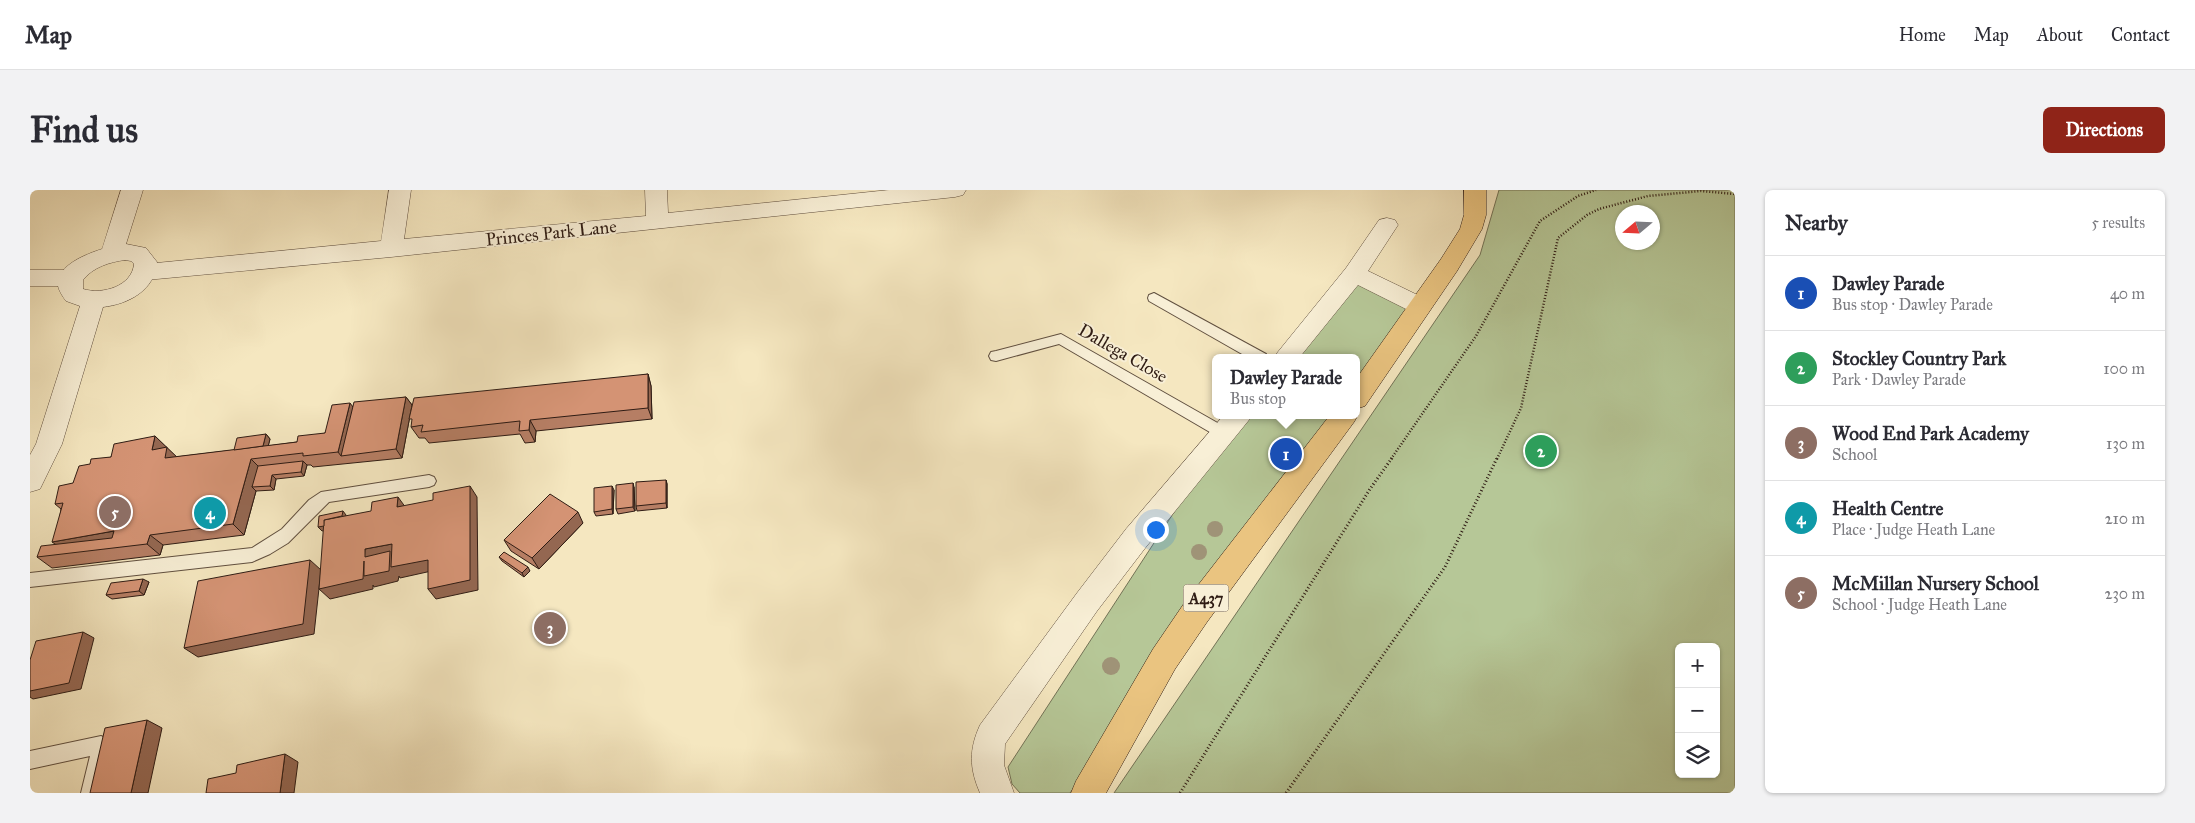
<!DOCTYPE html>
<html lang="en">
<head>
<meta charset="utf-8">
<style>
	body { margin:0; font-family:"IM FELL Great Primer",serif; background:#f2f2f3; color:#2b2b33 }
	.controls { position:absolute; right:15px; bottom:15px; display:grid; overflow:hidden; border-radius:8px; box-shadow:0 1px 4px #0004 }
	.controls button { width:45px; height:45px; display:grid; place-items:center; padding:0; border:0; border-bottom:1px solid #e1e1e2; background:#fff; color:#2b2b33; font:25px sans-serif }
	.compass { position:absolute; left:1585px; top:15px; width:45px; height:45px; border-radius:50%; background:#fff; box-shadow:0 1px 4px #0004; rotate:251deg }
	.you { position:absolute; left:1125px; top:339px; width:18px; height:18px; margin:-12px; border:4px solid #fff; border-radius:50%; background:#1a73e8; box-shadow:0 0 0 8px #1a73e833 }
	.badge { display:grid; place-items:center; width:32px; height:32px; border-radius:50%; background:#8f2418; color:#fff; font-size:16px; font-weight:700 }
	.pin { position:absolute; translate:-50% -50%; border:2px solid #fff; box-shadow:0 1px 5px #0006 }
	.popup { position:absolute; left:1182px; top:164px; width:148px; height:65px; box-sizing:border-box; display:grid; place-content:center; border-radius:8px; background:#fff; filter:drop-shadow(0 1px 4px #0005); font-size:16px; white-space:nowrap; color:#7c7c81 }
	.popup b { font-size:19px; color:#2b2b33 }
	.popup::after { content:''; position:absolute; left:50%; top:100%; margin-left:-10px; border:10px solid transparent; border-top-color:#fff }
	.list { margin:0; padding:0; list-style:none }
	h2 { display:flex; justify-content:space-between; align-items:center; height:65px; margin:0; padding:0 20px; font-size:21px }
	h2 small { font-size:16px; font-weight:400; color:#7c7c81 }
	.list li { display:grid; grid-template-columns:32px 1fr auto; gap:15px; align-items:center; box-sizing:border-box; height:75px; padding:0 20px; border-top:1px solid #e1e1e2 }
	.list b { display:block; font-size:19px; white-space:nowrap }
	.list p { margin:0; font-size:16px; white-space:nowrap; color:#7c7c81 }
	.list em { font-size:16px; font-style:normal; color:#7c7c81 }
	.icon { flex:none; width:28px; height:28px; fill:none; stroke:currentColor; stroke-width:2; stroke-linecap:round; stroke-linejoin:round }
	.map { position:relative; flex:none; width:1705px; height:603px; overflow:hidden; border-radius:8px }
	header { display:flex; align-items:center; gap:30px; box-sizing:border-box; height:70px; padding:0 25px; background:#fff; border-bottom:1px solid #e1e1e2 }
	header strong { font-size:24px }
	nav { display:flex; gap:28px; margin-inline-start:auto; font-size:18px }
	.intro { display:flex; align-items:center; justify-content:space-between; box-sizing:border-box; height:120px; padding:0 30px }
	h1 { margin:0; font-size:35px }
	.button { padding:12px 22px; border-radius:8px; background:#8f2418; color:#fff; font-size:18px; font-weight:700 }
	main { display:flex; gap:30px; padding:0 30px }
	aside { flex:1; background:#fff; border-radius:8px; box-shadow:0 1px 4px #0004 }
	.map>svg:first-child { display:block }
	.green { fill:#b6c797; stroke:#727256; fill-rule:evenodd }
	.lines { fill:none; stroke-linecap:round; stroke-linejoin:round }
	.service-casing { stroke:#604f3f; stroke-width:2 }
	.minor-casing { stroke:#604f3f; stroke-width:1 }
	.tertiary-casing { stroke:#604f3f; stroke-width:1 }
	.primary-casing { stroke:#2f1c14; stroke-width:1 }
	.path-far1 { stroke:#2f1c14; stroke-width:2.5; stroke-dasharray:1 2; stroke-linecap:butt }
	.path { stroke:#2f1c14; stroke-width:3; stroke-dasharray:1 2.5; stroke-linecap:butt }
	.service { fill:#f8efd6; fill-rule:evenodd }
	.minor { fill:#f8efd6; fill-rule:evenodd }
	.tertiary { fill:#f8efd6; fill-rule:evenodd }
	.primary { fill:#eac480; fill-rule:evenodd }
	.tree { fill:#9f9377 }
	.wall { fill:#b67e64; stroke:#2f1c14 }
	.shaded-wall { fill:#946751; stroke:#2f1c14 }
	.building { fill:#d49374; stroke:#2f1c14 }
	.labels { text-anchor:middle; stroke-width:4; stroke-linejoin:round; paint-order:stroke }
	.shield { fill:#f8efd6; stroke:#6b5b4e; stroke-width:1 }
	.shield-label { font-size:16px; font-weight:bold; fill:#2f1c14 }
	.street-label { font-size:18px; fill:#2f1c14; stroke:#f8efd6 }
</style>
</head>
<body>
<header>
<strong>Map</strong>
<nav><a>Home</a><a>Map</a><a>About</a><a>Contact</a></nav>
</header>
<div class="intro"><h1>Find us</h1><a class="button">Directions</a></div>
<main>
<div class="map">
<svg width="1705" height="603" viewBox="0 0 1705 603">
	<rect width="100%" height="100%" fill="#f5e7c0"/>
	<filter id="stains"><feTurbulence type="fractalNoise" baseFrequency=".004" numOctaves="4"/><feColorMatrix values="0 0 0 0 .2 0 0 0 0 .09 0 0 0 0 .02 0 0 0 .5 -.17"/></filter>
	<radialGradient id="worn" r=".72"><stop offset=".6" stop-color="#630" stop-opacity="0"/><stop offset="1" stop-color="#630" stop-opacity=".3"/></radialGradient>
	<!-- green -->
	<g class="green">
		<path d="M1469,0H1705V603H1084L1450,65ZM1622,22V52H1592V22ZM1649,457H1686V584H1649Z"/>
		<polygon points="1324,84 1390,116 1326,205 1326,168 1255,168"/>
		<polygon points="1210,225 1312,225 1040,603 990,603 982,594 978,577 1195,244"/>
	</g>
	<g class="lines">
		<!-- service casing -->
		<g class="service-casing">
			<g id="service">
				<polygon points="1124,103 1236,164 1238,168 1219,168 1119,111 1118,108 1119,105"/>
				<polygon points="1031,144 1200,240 1202,244 1200,248 1195,250 1190,248 1029,154 966,171 961,170 959,166 961,162 966,161"/>
				<polygon points="399,285 404,287 406,291 404,295 399,297 299,312 258,353 240,364 222,372 0,397 0,383 222,358 252,339 279,310 291,302"/>
				<polygon points="71,546 77,549 80,555 69,603 51,603 60,566 0,579 0,561"/>
			</g>
		</g>
		<!-- minor casing -->
		<g class="minor-casing">
			<g id="minor">
				<polygon points="359,0 381,0 374,49 616,26 615,0 637,0 638,23 859,0 936,0 933,5 925,7 361,67 116,90 108,88 104,82 108,76 116,74 351,51"/>
				<polygon points="1357,28 1365,30 1368,35 1338,81 1398,110 1402,116 1398,122 1390,125 1382,122 1328,95 1269,168 1243,168 1316,78 1349,30"/>
				<polygon points="0,80 42,80 50,82 54,88 50,94 42,96 0,96"/>
				<path d="M1194,225H1223L1116,357L1067,421L975,554L974,575L984,603H950C939,578 939,559 950,535L1047,403L1096,339Z"/>
			</g>
		</g>
		<!-- tertiary casing -->
		<g class="tertiary-casing">
			<path id="tertiary" d="M91,0H113L96,54L116,58L127,72C125,100 99,114 73,117L32,254L10,299L0,302V265L6,254L50,116L36,111C33,107 29,101 28,96C26,75 57,64 72,59ZM95,70L101,71L104,74C102,96 73,105 53,99V90C63,77 80,72 95,70Z"/>
		</g>
		<!-- primary casing -->
		<g class="primary-casing">
			<g id="primary">
				<polygon points="1434,0 1456,0 1456,25 1452,39 1427,81 1335,216 1326,219 1326,189 1411,69 1430,39 1434,25"/>
				<polygon points="1326,221 1328,225 1324,232 1177,432 1145,479 1076,603 1041,603 1046,591 1123,459 1155,412 1300,225 1326,225"/>
			</g>
		</g>
		<!-- path-far1 -->
		<g class="path-far1">
			<polyline points="1361,269 1446,146 1510,31 1548,6 1566,0"/>
			<polyline points="1467,269 1491,218 1528,48 1557,25 1569,19 1618,6 1671,1 1705,4"/>
		</g>
		<!-- path -->
		<g class="path">
			<polyline points="1150,603 1340,299 1362,268"/>
			<polyline points="1256,603 1415,377 1467,268"/>
		</g>
		<!-- service -->
		<use href="#service" class="service"/>
		<!-- minor -->
		<use href="#minor" class="minor"/>
		<!-- tertiary -->
		<use href="#tertiary" class="tertiary"/>
		<!-- primary -->
		<use href="#primary" class="primary"/>
	</g>
	<!-- trees -->
	<g class="tree">
		<circle cx="1185" cy="339" r="8"/>
		<circle cx="1169" cy="362" r="8"/>
		<circle cx="1081" cy="476" r="9"/>
	</g>
	<!-- wall -->
	<g class="wall">
		<polygon points="618,184 621,196 622,229 506,241 505,252 495,253 490,244 399,253 395,248 389,248 381,237"/>
		<polygon points="376,207 382,215 372,268 283,277 281,275 277,275 274,286 246,289 244,300 226,301 214,345 133,355 130,365 22,378 7,367 26,354 31,319 25,314 60,274 81,267 125,246 146,267 204,260 236,244 240,249 238,256 267,252 295,243 323,216"/>
		<polygon points="636,290 637,294 637,318 607,321 606,316"/>
		<polygon points="604,297 605,321 588,324 586,319"/>
		<polygon points="584,300 583,324 566,326 564,322"/>
		<polygon points="553,333 509,379 481,361 474,350"/>
		<polygon points="469,367 500,381 494,387 472,371"/>
		<polygon points="119,392 114,405 82,409 76,405"/>
	</g>
	<!-- shaded-wall -->
	<g class="shaded-wall">
		<polygon points="618,184 621,196 622,229 618,218"/>
		<polygon points="376,207 382,215 372,268 366,259"/>
		<polygon points="320,213 329,225 311,266 308,262"/>
		<polygon points="500,230 506,241 505,252 499,240"/>
		<polygon points="236,244 240,249 236,265 232,260"/>
		<polygon points="125,246 149,269 147,279 122,260"/>
		<polygon points="221,269 232,280 222,297 226,301 214,345 203,334"/>
		<polygon points="273,271 277,275 274,286 271,282"/>
		<polygon points="242,285 246,289 244,300 240,296"/>
		<polygon points="636,290 637,294 637,318 636,313"/>
		<polygon points="603,293 604,297 605,321 603,317"/>
		<polygon points="440,296 447,307 448,400 406,409 398,399"/>
		<polygon points="582,296 584,300 583,324 582,319"/>
		<polygon points="368,307 376,318 367,317"/>
		<polygon points="313,321 316,325 316,337 292,341 288,337"/>
		<polygon points="548,322 553,333 509,379 502,368"/>
		<polygon points="84,341 98,352 37,362 22,352"/>
		<polygon points="120,345 133,355 130,365 117,354"/>
		<polygon points="362,354 398,370 406,380 370,388 369,386 368,391 344,397 343,395 343,399 300,409 289,399 334,371 335,359"/>
		<polygon points="280,370 291,380 284,444 168,467 154,458"/>
		<polygon points="498,377 500,381 494,387 492,383"/>
		<polygon points="113,389 119,392 114,405 109,401"/>
		<polygon points="53,442 64,448 51,499 3,509 0,507 0,501"/>
		<polygon points="117,530 132,538 118,603 101,603"/>
		<polygon points="255,564 268,572 264,603 250,603"/>
	</g>
	<!-- building -->
	<g class="building">
		<polygon points="618,184 618,218 500,230 499,240 489,241 490,231 391,242 393,235 381,237 382,229 379,229 384,208"/>
		<polygon points="376,207 366,259 311,266 324,212"/>
		<polygon points="320,213 308,262 273,266 273,263 221,269 203,334 120,345 117,354 7,367 11,356 82,348 84,341 22,352 33,313 25,314 29,296 43,293 49,276 60,274 61,269 81,267 84,254 125,246 122,260 137,257 135,268 267,252 268,246 295,243 302,215"/>
		<polygon points="236,244 233,256 204,260 207,248"/>
		<polygon points="273,271 271,282 242,285 240,296 222,297 228,276"/>
		<polygon points="636,290 636,313 606,316 606,292"/>
		<polygon points="603,293 603,317 586,319 586,295"/>
		<polygon points="440,296 440,390 398,399 398,370 361,377 362,354 335,359 335,367 360,361 359,381 334,386 334,371 333,389 289,399 294,330 341,321 342,312 368,307 367,317 403,310 403,303"/>
		<polygon points="582,296 582,319 564,322 564,298"/>
		<polygon points="520,304 548,322 502,368 474,350"/>
		<polygon points="313,321 312,326 294,330 294,336 288,337 289,326"/>
		<polygon points="474,362 498,377 492,383 469,367"/>
		<polygon points="280,370 273,434 154,458 168,391"/>
		<polygon points="113,389 109,401 76,405 81,393"/>
		<polygon points="53,442 39,493 0,501 0,470 6,451"/>
		<polygon points="117,530 101,603 60,603 75,538"/>
		<polygon points="255,564 250,603 176,603 178,589 206,583 207,575"/>
	</g>
	<g class="labels">
		<!-- shield labels -->
		<rect class="shield" x="1153.5" y="394.5" width="45" height="27" rx="4"/>
		<g class="shield-label">
			<text x="1176" y="414">A437</text>
		</g>
		<!-- street labels -->
		<g class="street-label">
			<text transform="translate(521 43) rotate(-6)" y="6">Princes Park Lane</text>
			<text transform="translate(1093 163) rotate(30)" y="6">Dallega Close</text>
		</g>
	</g>
	<rect width="100%" height="100%" filter="url(#stains)"/>
	<rect width="100%" height="100%" fill="url(#worn)"/>
</svg>
<div class="controls">
<button>+</button>
<button>−</button>
<button><svg class="icon" aria-label="layers" viewBox="0 0 24 24"><path d="M12 4l9 5-9 5-9-5zM3 14l9 5 9-5"/></svg></button>
</div>
<svg class="compass" viewBox="-18 -18 36 36"><path d="M0-13l5 13h-10z" fill="#e53935"/><path d="M0 13l5-13h-10z" fill="#7c7c81"/></svg>
<div class="you"></div>
<div class="pin badge" style="left:1256px;top:264px;background:#1a4fb4">1</div>
<div class="popup"><b>Dawley Parade</b>Bus stop</div>
<div class="pin badge" style="left:1511px;top:261px;background:#2e9e5b">2</div>
<div class="pin badge" style="left:520px;top:438px;background:#8d6e63">3</div>
<div class="pin badge" style="left:180px;top:323px;background:#0f9aa8">4</div>
<div class="pin badge" style="left:85px;top:322px;background:#8d6e63">5</div>
</div>
<aside>
<h2>Nearby<small>5 results</small></h2>
<ul class="list">
<li><span class="badge" style="background:#1a4fb4">1</span><div><b>Dawley Parade</b><p>Bus stop · Dawley Parade</p></div><em>40 m</em></li>
<li><span class="badge" style="background:#2e9e5b">2</span><div><b>Stockley Country Park</b><p>Park · Dawley Parade</p></div><em>100 m</em></li>
<li><span class="badge" style="background:#8d6e63">3</span><div><b>Wood End Park Academy</b><p>School</p></div><em>130 m</em></li>
<li><span class="badge" style="background:#0f9aa8">4</span><div><b>Health Centre</b><p>Place · Judge Heath Lane</p></div><em>210 m</em></li>
<li><span class="badge" style="background:#8d6e63">5</span><div><b>McMillan Nursery School</b><p>School · Judge Heath Lane</p></div><em>230 m</em></li>
</ul>
</aside>
</main>
</body>
</html>
